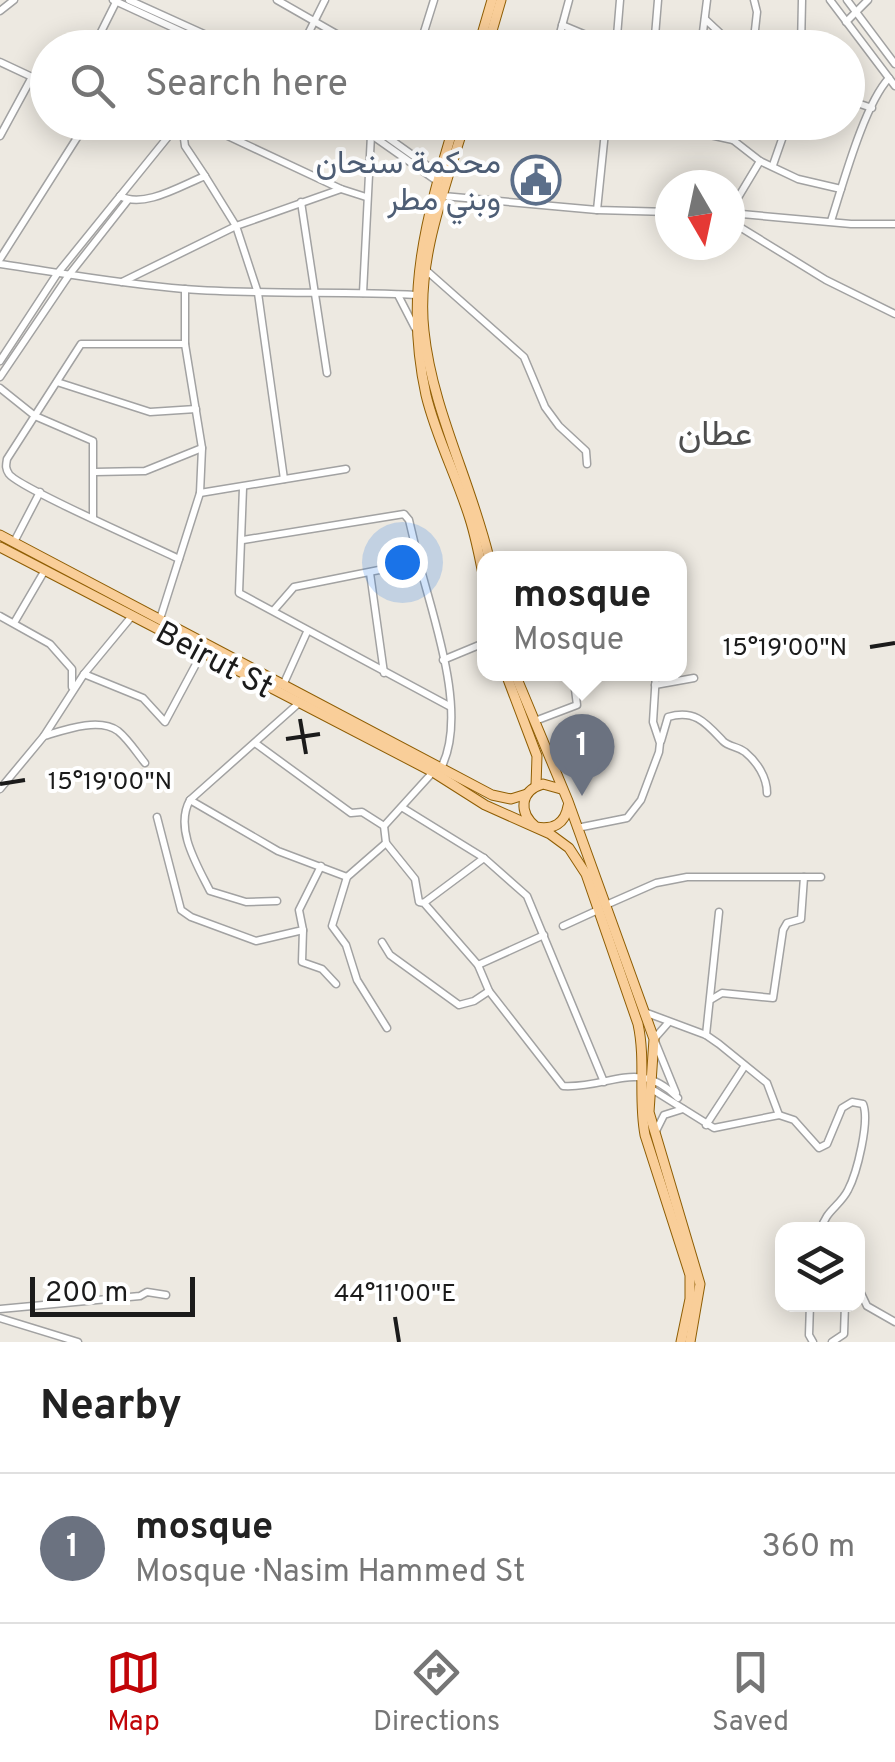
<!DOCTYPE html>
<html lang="en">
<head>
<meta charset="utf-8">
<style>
	body { margin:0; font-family:Overpass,Vazirmatn,sans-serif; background:#f6f6f6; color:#222 }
	.controls { position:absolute; right:30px; bottom:30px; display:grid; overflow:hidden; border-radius:20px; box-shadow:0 5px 25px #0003 }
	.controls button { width:90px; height:90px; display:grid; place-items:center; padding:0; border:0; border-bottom:2px solid #e0e0e0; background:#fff; color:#222; font:50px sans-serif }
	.compass { position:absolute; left:655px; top:170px; width:90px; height:90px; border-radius:50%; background:#fff; box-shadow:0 5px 25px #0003; rotate:171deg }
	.scale { position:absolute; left:30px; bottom:25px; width:165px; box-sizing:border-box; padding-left:10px; border:5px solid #1b1b1b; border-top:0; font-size:28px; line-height:35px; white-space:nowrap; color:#1b1b1b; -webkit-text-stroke:8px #fff; paint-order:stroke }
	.you { position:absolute; left:402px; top:562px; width:35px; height:35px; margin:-25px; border:8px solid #fff; border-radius:50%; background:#1a73e8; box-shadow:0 0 0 15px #1a73e833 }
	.badge { display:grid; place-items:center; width:65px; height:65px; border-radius:50%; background:#c10508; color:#fff; font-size:32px; font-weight:700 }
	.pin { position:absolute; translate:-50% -82px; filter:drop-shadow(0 2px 5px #0008) }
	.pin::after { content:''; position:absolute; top:52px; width:35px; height:30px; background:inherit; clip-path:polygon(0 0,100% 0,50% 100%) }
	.popup { position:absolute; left:477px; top:551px; width:210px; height:130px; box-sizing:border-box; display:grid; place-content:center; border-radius:20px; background:#fff; filter:drop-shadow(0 2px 8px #0005); font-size:32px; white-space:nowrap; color:#767676 }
	.popup b { font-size:38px; color:#222 }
	.popup::after { content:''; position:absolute; left:50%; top:100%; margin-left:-20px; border:20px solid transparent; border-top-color:#fff }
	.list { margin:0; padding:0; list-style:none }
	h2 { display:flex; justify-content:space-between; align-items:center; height:130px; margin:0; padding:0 40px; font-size:42px }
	h2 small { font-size:32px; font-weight:400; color:#767676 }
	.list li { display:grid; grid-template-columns:65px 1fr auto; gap:30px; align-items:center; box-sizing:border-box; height:150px; padding:0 40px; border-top:2px solid #e0e0e0 }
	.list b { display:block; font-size:38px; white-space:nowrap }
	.list p { margin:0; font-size:32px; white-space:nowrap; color:#767676 }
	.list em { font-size:32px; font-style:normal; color:#767676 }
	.icon { flex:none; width:55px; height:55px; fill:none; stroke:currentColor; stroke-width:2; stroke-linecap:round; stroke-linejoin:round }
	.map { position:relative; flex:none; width:895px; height:1342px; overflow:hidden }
	.search { position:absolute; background:#fff; box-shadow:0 5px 25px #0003; left:30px; right:30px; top:30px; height:110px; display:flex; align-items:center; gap:25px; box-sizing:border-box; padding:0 35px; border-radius:55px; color:#767676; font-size:38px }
	.sheet { height:280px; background:#fff }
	nav { display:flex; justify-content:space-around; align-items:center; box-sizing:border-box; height:140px; border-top:2px solid #e0e0e0; background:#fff; font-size:28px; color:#767676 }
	nav a { display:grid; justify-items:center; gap:5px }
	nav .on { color:#c10508 }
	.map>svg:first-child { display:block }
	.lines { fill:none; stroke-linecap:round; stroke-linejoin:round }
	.minor-casing { stroke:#a2a2a2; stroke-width:9 }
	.major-casing { stroke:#8f5e04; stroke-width:11 }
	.minor { stroke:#fff; stroke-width:6 }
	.major { stroke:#f9ce99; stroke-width:9 }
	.ticks { fill:none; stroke:#1b1b1b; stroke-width:4 }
	.labels { text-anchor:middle; stroke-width:8; stroke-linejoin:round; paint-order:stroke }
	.service-label { font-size:32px; fill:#4e5e75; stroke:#fff; text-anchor:end }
	.street-label { font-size:32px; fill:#1b1b1b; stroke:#fff }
	.neighbourhood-label { font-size:35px; fill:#4e4e4e; stroke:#fff }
	.ticks-label { font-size:25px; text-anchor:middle; fill:#1b1b1b; stroke:#fff; stroke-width:8; stroke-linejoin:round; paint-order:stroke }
</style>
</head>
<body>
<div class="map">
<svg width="895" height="1342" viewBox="0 0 895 1342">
	<rect width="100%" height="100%" fill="#ede9e1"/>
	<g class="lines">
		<!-- minor casing -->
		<g class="minor-casing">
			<g id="minor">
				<polyline points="113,0 217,48"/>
				<polyline points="129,0 235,48"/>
				<polyline points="277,0 361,48"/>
				<polyline points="830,0 895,86"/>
				<polyline points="847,0 895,64"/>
				<polyline points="0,11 14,0"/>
				<polyline points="705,19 736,48"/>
				<polyline points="846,22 868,0"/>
				<polyline points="562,25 617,48"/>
				<polyline points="93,48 116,2"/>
				<polyline points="301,48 325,0"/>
				<polyline points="419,48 434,0"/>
				<polyline points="556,48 569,0"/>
				<polyline points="616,48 620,0"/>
				<polyline points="654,48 658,0"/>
				<polyline points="701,48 707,0"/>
				<polyline points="753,48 757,12 754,0"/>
				<polyline points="801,48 802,0"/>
				<polyline points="0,62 32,77 48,80"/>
				<polyline points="848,100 872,108"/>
				<polyline points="198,122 341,189 366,197"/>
				<polyline points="353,122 437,181"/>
				<polyline points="366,122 439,174"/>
				<polyline points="613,122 692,131 733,140 760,161 798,179 841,189"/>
				<polyline points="182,124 185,146 205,176"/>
				<polyline points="0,136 32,77"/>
				<polyline points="733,140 737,122"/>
				<polyline points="773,165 788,122"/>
				<path d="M120,196C144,209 182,185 205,176L236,226L122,282"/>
				<polyline points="443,196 597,210 670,212"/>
				<polyline points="301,202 327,373"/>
				<polyline points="597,210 606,122"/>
				<polyline points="730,211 760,161"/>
				<polyline points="730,213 851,224 895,224"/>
				<polyline points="730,221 826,280 895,314"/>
				<path d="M831,221C843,184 864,105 889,78"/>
				<polyline points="0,259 87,122"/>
				<path d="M0,264C61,273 122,284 184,289C261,295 338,291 416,295"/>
				<polyline points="427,271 524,357 545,407 559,426 586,451 587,464"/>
				<polyline points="363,293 371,135"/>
				<polyline points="398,295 415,328"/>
				<polyline points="0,361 57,274 180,122"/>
				<polyline points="0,377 69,275 128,200"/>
				<polyline points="57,382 150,412 196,409"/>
				<polyline points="0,388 35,416 93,441 93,517"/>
				<polyline points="95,472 145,471 202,448"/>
				<polyline points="284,479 258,293 236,226 341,189"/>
				<polyline points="243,488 239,593 449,706"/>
				<polyline points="200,493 346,469"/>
				<polyline points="243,540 404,514 409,520 419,562"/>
				<polyline points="14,542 40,492"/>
				<polyline points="585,558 597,558"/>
				<path d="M179,559C153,546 19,488 9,474C5,468 6,465 7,459L81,344H185"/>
				<polyline points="370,573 384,673"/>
				<polyline points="680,591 682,580"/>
				<path d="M274,610L294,587L419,562C433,618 468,712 442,766"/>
				<polyline points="0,616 50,644 72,669 72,687"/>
				<polyline points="160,619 200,493 202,448 185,344 185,289"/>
				<polyline points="14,623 45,570"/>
				<polyline points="443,660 484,643"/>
				<polyline points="84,674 143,698 165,722 203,651"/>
				<polyline points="284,683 307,632"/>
				<polyline points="655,685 694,678"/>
				<polyline points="535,721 577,705 573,674"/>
				<path d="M44,736C64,730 99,717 118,731C128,739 137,753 145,763"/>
				<path d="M661,741L668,717C695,709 706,723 723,741C729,747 737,746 745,752C757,762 767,777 767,793"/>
				<path d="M255,743L351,813L362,812L384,826L386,843L415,879L419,902L424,903L478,965L489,991L563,1086C610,1089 638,1057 678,1098"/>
				<polyline points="0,789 44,736 84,674 132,616"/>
				<polyline points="190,800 278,851 347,877"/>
				<polyline points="403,808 484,858 527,896 604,1082"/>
				<polyline points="157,817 181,910 191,917 256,941 303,930 299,910 321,866"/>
				<polyline points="384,826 433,772"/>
				<polyline points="577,828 627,818 641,800 659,752 660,743 653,722 656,674"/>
				<polyline points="386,843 347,877 332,926 346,945 357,980 387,1028"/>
				<path d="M277,901L246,902L210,891C197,865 174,828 190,800L299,703"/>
				<polyline points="425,902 484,858"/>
				<polyline points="606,905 656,883 687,877 821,877"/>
				<polyline points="563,926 598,910"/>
				<polyline points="303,930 302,962 322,969 336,984"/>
				<polyline points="382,942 390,955 459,1005 474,1001 489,991"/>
				<polyline points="478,965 544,935"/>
				<polyline points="712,999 722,993 773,998 783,930 787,923 801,919 804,877"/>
				<polyline points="647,1013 706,1035 719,1044 767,1083 779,1115"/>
				<polyline points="668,1023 654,1039 676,1093"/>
				<polyline points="706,1035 719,912"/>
				<path d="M650,1088L714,1128L779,1115L794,1120L819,1148L827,1144L842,1108L852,1102L863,1104C870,1121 857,1173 848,1190C840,1206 825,1211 821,1230"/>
				<polyline points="706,1125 744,1067"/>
				<polyline points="655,1133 664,1115 683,1109"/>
				<polyline points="858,1287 867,1306 895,1322"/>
				<polyline points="810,1304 809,1335 813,1342"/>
				<polyline points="0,1309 140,1296 147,1292 166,1295"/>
				<polyline points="0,1318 78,1342"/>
				<polyline points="832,1342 844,1334 845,1304"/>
			</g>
		</g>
		<!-- major casing -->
		<g class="major-casing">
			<g id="major">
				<polyline points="478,48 492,0"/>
				<polyline points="487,48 501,0"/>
				<path d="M455,122C426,218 404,295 426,395C436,437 457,477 470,519C476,538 480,559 484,579"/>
				<path d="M465,122C445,188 416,261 424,331C432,409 471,482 489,558"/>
				<polyline points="0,535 492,795 511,799 527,794"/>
				<path d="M0,547L433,772L485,805L550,834L569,848L586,874L638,1024C646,1061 638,1098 645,1135L690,1275V1299L681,1342"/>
				<polyline points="506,674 537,756 536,786"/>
				<polyline points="515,674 568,801 654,1039 649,1112 700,1284 690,1342"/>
				<path d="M561,789L543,784C520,791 518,812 536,827C553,830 565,824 568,806"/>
			</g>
		</g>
		<!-- minor -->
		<use href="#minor" class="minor"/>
		<!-- major -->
		<use href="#major" class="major"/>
	</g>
	<!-- ticks -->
	<path class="ticks" d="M870,647L895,643M300,719L306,754M286,739L320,734M0,784L25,780M395,1317L399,1342"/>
	<!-- icons -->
	<defs>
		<g id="civic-ring" transform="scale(2.5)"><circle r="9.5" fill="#fff" stroke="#5c6f8a" stroke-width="1.5"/><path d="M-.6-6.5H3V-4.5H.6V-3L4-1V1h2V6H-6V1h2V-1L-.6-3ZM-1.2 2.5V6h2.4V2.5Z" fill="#5c6f8a"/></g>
	</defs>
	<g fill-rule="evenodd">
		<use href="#civic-ring" x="536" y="180"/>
	</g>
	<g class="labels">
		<!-- service labels -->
		<g class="service-label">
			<text x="501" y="173">محكمة سنحان<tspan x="501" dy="37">وبني مطر</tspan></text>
		</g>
		<!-- street labels -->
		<g class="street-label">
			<text transform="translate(215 659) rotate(28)" y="11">Beirut St</text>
		</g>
		<!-- neighbourhood labels -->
		<g class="neighbourhood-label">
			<text x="715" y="445">عطان</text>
		</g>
	</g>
	<g class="ticks-label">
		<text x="785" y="655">15°19'00"N</text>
		<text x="110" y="789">15°19'00"N</text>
		<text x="395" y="1301">44°11'00"E</text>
	</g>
</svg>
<div class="controls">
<button><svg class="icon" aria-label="layers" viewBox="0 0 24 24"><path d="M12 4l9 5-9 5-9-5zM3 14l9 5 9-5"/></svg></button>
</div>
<svg class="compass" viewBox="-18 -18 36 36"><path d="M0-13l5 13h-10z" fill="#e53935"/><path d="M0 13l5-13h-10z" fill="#767676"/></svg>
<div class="scale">200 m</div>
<div class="you"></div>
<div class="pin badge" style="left:582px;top:796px;background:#6b7280">1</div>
<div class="popup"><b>mosque</b>Mosque</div>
<div class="search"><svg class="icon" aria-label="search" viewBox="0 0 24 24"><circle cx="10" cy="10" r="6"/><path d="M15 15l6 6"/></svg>Search here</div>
</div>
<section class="sheet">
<h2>Nearby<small></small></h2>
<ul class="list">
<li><span class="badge" style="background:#6b7280">1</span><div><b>mosque</b><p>Mosque · Nasim Hammed St</p></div><em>360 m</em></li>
</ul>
</section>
<nav>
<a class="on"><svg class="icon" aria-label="map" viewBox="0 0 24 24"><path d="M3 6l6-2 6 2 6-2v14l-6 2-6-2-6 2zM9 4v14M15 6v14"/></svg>Map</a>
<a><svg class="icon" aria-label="directions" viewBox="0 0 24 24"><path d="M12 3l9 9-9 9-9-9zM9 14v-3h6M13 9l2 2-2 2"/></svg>Directions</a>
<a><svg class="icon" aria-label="saved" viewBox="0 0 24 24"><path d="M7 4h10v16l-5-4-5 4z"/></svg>Saved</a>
</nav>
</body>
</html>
